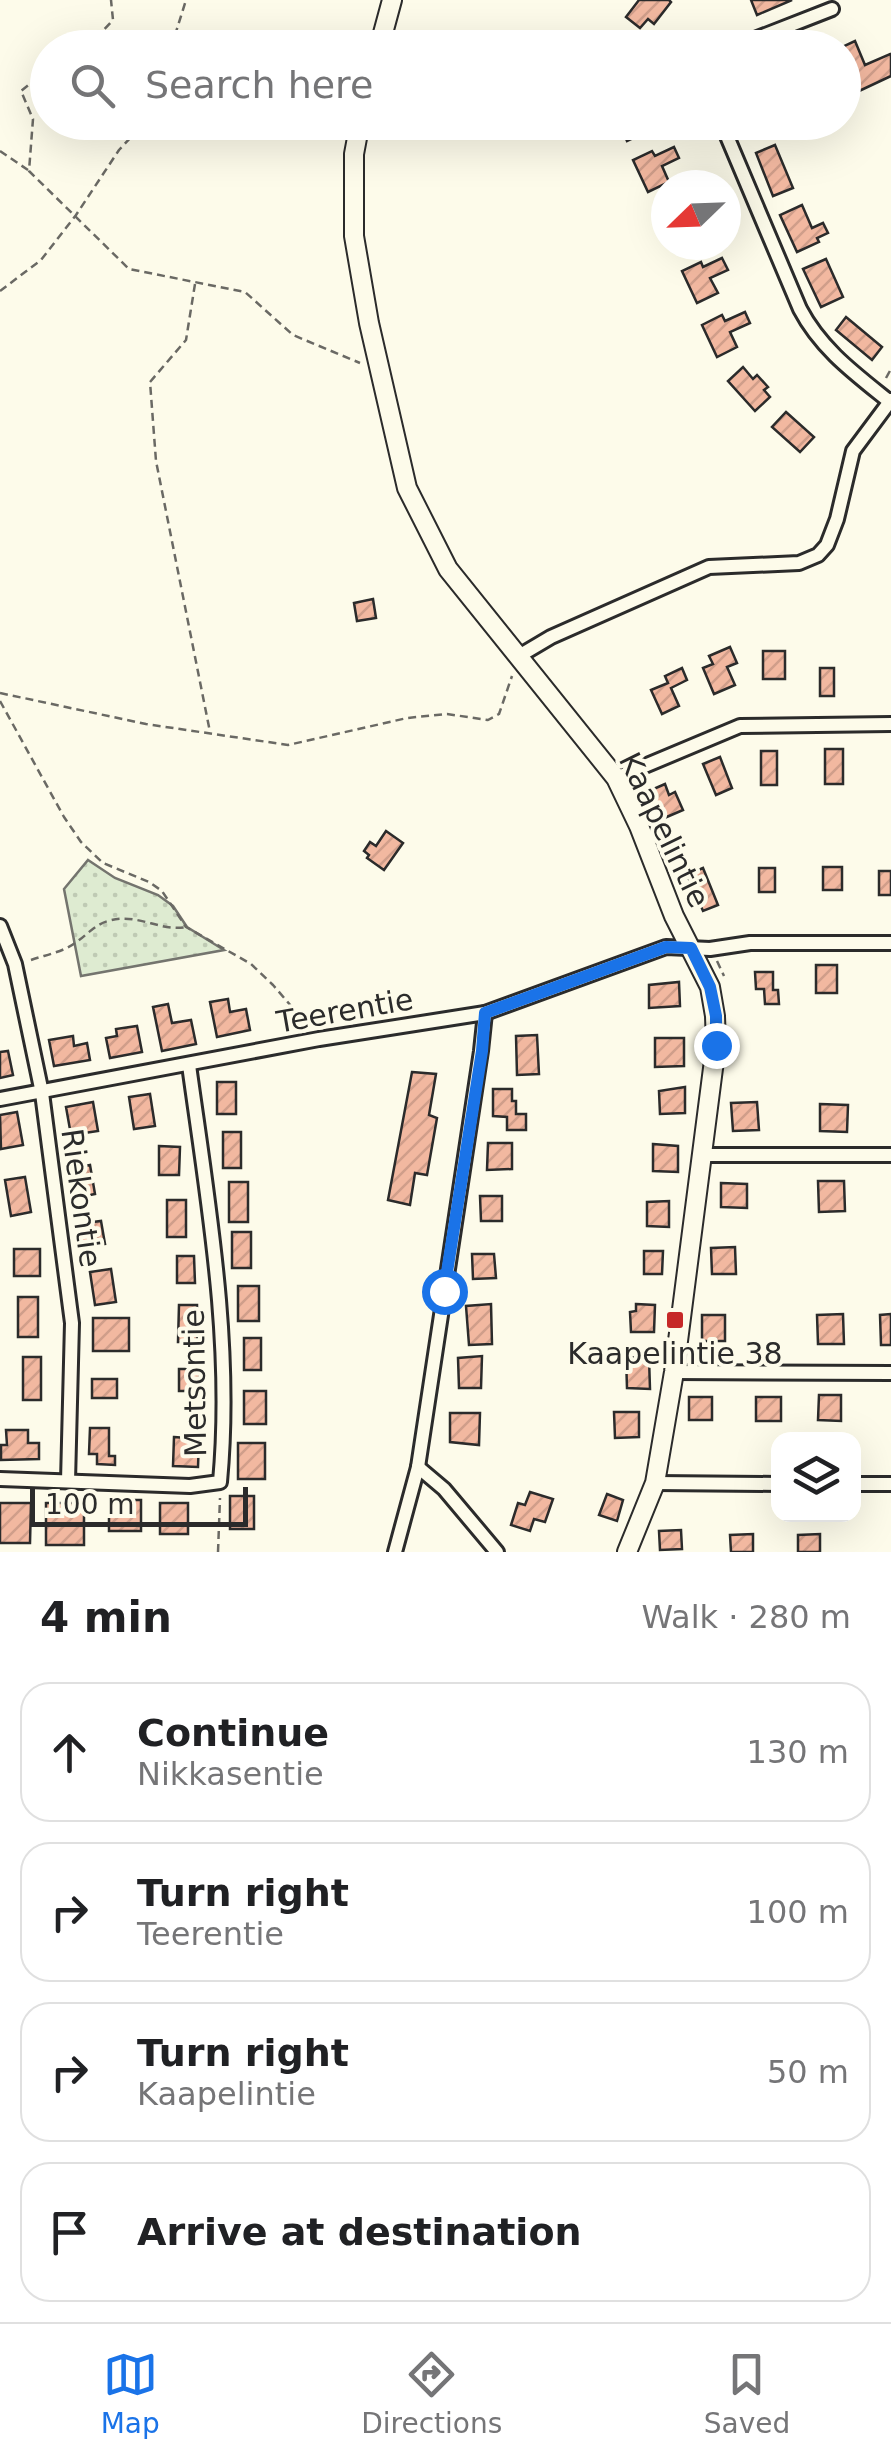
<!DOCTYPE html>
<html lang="en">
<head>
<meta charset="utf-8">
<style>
	body { margin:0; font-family:"DejaVu Sans",sans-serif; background:#f6f6f6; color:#202124 }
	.controls { position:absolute; right:30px; bottom:30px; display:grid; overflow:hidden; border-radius:20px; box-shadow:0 10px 40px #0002 }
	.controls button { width:90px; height:90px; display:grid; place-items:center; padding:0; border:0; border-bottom:2px solid #e0e0e0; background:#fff; color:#202124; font:50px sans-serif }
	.compass { position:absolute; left:651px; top:170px; width:90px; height:90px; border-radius:50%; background:#fff; box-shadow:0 10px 40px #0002; rotate:247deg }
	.scale { position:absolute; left:30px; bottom:25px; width:218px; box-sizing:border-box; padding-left:10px; border:5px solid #2b2b2b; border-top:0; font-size:28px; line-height:35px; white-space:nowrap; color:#2b2b2b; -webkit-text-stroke:8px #fdfbea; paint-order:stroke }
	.stop { position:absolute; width:30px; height:30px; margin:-22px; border:8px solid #1a73e8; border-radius:50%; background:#fff }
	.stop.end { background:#1a73e8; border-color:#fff; box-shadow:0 2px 10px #0008 }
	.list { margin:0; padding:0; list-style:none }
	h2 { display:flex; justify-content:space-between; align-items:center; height:130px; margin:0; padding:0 40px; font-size:42px }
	h2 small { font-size:32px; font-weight:400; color:#757577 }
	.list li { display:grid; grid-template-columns:65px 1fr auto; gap:30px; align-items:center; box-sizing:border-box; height:140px; margin:0 20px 20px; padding:0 20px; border:2px solid #e0e0e0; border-radius:30px }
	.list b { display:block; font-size:38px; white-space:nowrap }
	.list p { margin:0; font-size:32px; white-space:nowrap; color:#757577 }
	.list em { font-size:32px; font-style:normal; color:#757577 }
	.icon { flex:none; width:55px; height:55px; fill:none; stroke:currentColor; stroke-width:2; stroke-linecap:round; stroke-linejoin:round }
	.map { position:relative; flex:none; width:891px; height:1552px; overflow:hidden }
	.search { position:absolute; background:#fff; box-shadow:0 10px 40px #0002; left:30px; right:30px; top:30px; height:110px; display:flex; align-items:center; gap:25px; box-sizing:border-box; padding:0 35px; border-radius:55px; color:#757577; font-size:38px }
	.sheet { height:770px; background:#fff }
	nav { display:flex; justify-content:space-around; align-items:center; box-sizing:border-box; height:140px; border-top:2px solid #e0e0e0; background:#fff; font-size:28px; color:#757577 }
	nav a { display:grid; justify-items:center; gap:5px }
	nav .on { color:#1a73e8 }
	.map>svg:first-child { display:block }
	.park { fill:url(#park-dots); stroke:#74746e; stroke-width:2.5 }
	.building { fill:url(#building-hatch); stroke:#2b2b2b; stroke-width:2.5 }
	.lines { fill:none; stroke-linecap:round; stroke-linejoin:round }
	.minor-casing { stroke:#2b2b2b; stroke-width:18 }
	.tertiary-casing { stroke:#2b2b2b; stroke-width:22 }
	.path { stroke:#6a6964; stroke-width:2.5; stroke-dasharray:8 5; stroke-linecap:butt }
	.minor { stroke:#fdfbea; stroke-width:12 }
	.tertiary { stroke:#fdfbea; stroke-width:18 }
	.route { stroke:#1a73e8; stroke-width:12 }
	.poi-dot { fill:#c62828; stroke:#fdfbea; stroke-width:4 }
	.labels { text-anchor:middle; stroke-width:8; stroke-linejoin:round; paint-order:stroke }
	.street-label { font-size:30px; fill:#2b2b2b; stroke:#fdfbea }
	.poi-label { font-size:30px; fill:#2b2b2b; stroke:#fdfbea }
</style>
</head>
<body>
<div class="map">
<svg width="891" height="1552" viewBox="0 0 891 1552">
	<defs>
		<pattern id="park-dots" width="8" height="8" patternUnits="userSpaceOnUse" patternTransform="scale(2.5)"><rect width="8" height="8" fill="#deebd1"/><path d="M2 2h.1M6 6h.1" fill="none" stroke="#bfcab4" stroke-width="1.8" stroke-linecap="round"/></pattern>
		<pattern id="building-hatch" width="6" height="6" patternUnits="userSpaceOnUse" patternTransform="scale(2.5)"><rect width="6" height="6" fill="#f2b8a0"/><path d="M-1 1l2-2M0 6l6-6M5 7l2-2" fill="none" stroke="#d09e8a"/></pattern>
	</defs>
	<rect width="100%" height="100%" fill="#fdfbea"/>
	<!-- park -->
	<polygon class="park" points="88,860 115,878 158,895 173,906 187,927 224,950 81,976 64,889"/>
	<!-- building -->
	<g class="building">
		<polygon points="639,0 669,0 671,2 654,24 648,19 640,28 626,17"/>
		<polygon points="751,0 792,0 757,15"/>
		<polygon points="855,41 865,65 890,54 891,56 891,76 857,92 848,73 853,71 842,47"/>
		<polygon points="619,122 644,122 648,131 627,141"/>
		<polygon points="775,145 793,188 773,196 756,153"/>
		<polygon points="674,147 679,158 662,166 669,182 648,192 633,160 652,151 655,156"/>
		<polygon points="802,205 812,228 823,223 828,233 817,238 819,242 797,252 780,215"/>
		<polygon points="722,258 728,270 710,278 718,293 697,303 682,271 701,262 703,267"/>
		<polygon points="826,259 843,297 821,307 803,269"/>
		<polygon points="745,312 750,323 730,332 737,347 717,357 702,325 722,315 725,321"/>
		<polygon points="846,317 882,347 872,360 836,330"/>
		<polygon points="743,367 753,379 757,375 768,387 764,390 770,397 755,411 728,381"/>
		<polygon points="786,412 814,437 800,452 772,427"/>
		<polygon points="373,599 376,618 357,621 354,603"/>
		<polygon points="730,647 737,663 727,667 735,685 714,694 703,668 713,664 709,656"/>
		<rect x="763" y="651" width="22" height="28"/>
		<polygon points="682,668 687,680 671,688 679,706 662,714 651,690 668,683 665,676"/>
		<rect x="820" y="668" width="14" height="28"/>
		<rect x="825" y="749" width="18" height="35"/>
		<rect x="761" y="751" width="16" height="34"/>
		<polygon points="720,757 732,788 716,795 703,764"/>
		<polygon points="665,784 669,795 675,792 683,810 662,819 649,791"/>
		<polygon points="386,831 403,843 384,870 367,858 369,855 364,851 370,842 376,846"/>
		<rect x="823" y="867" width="19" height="23"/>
		<polygon points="703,868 718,905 703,911 687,875"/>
		<rect x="759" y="868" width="16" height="24"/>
		<rect x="879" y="871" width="12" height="24"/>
		<rect x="816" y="965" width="21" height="28"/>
		<polygon points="755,972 773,972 773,990 778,990 779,1004 765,1004 764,989 756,989"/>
		<polygon points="679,982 680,1006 649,1008 649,985"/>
		<polygon points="228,999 230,1012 246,1009 250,1030 217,1037 210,1002"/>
		<polygon points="168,1004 172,1023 191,1020 196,1044 162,1051 153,1007"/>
		<polygon points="137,1026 142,1052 110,1058 106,1038 117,1036 116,1029"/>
		<polygon points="537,1035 539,1074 517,1075 516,1036"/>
		<polygon points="73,1036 74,1046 87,1043 90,1060 54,1066 49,1040"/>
		<polygon points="655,1038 684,1038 684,1066 655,1067"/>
		<polygon points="8,1051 13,1075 0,1078 0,1052"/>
		<polygon points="412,1072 436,1074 429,1115 437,1118 427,1175 415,1173 410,1205 388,1200"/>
		<rect x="217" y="1082" width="19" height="32"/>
		<polygon points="685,1087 685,1113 660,1114 659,1091"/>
		<polygon points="493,1089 512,1089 512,1101 516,1101 516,1114 526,1114 526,1130 507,1130 507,1117 493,1116"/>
		<polygon points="150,1094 155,1126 134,1129 129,1097"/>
		<polygon points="93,1102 98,1131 71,1135 66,1107"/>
		<polygon points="757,1102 759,1130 733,1131 731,1103"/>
		<polygon points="820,1104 848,1105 847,1132 820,1131"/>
		<polygon points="17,1112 23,1145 1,1149 0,1115"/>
		<rect x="223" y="1132" width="18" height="36"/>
		<polygon points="488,1143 512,1143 512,1169 487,1170"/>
		<polygon points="653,1144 678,1146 678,1172 653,1171"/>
		<polygon points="159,1146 180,1147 179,1175 159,1175"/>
		<polygon points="90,1165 95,1194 80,1197 75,1168"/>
		<polygon points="25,1177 31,1212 11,1216 5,1180"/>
		<polygon points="818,1181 844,1181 845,1211 819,1212"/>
		<rect x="229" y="1182" width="19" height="40"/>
		<polygon points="721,1183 747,1184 747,1208 721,1207"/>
		<polygon points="480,1196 502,1196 502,1221 481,1221"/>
		<rect x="167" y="1200" width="19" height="37"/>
		<polygon points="669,1201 669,1227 647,1226 647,1202"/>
		<polygon points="101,1221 105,1244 80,1247 77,1224"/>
		<rect x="232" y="1232" width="19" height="36"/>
		<polygon points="735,1247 736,1274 712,1274 711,1248"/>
		<rect x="14" y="1249" width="26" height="27"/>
		<polygon points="644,1251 663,1251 662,1274 644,1274"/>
		<polygon points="472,1254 494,1254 496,1278 473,1279"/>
		<polygon points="177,1256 194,1256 195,1283 177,1283"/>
		<polygon points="111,1269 116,1302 95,1305 90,1272"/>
		<rect x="238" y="1286" width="21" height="35"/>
		<rect x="18" y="1297" width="20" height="40"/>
		<polygon points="491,1304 492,1344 469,1345 466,1306"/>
		<polygon points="636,1304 655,1305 654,1332 631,1332 630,1312 636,1311"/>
		<polygon points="179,1305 197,1305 197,1342 178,1342"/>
		<polygon points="843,1314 844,1344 818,1344 817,1315"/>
		<polygon points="891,1314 891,1345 881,1345 880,1315"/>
		<rect x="702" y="1315" width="23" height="26"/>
		<rect x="93" y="1318" width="36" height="33"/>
		<rect x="244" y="1338" width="17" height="32"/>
		<polygon points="482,1356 481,1388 459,1388 458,1358"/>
		<rect x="23" y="1357" width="18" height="43"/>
		<polygon points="626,1357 649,1358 650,1389 627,1388"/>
		<rect x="179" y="1369" width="21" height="22"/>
		<rect x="92" y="1379" width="25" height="19"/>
		<rect x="244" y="1391" width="22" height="33"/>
		<polygon points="819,1395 841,1395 841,1421 818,1420"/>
		<rect x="689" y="1397" width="23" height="23"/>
		<rect x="756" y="1397" width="25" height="24"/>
		<polygon points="614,1412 639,1412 639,1437 615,1438"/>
		<polygon points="450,1413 480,1413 479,1445 450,1442"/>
		<polygon points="90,1428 109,1428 109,1456 115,1456 115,1465 97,1464 97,1454 89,1454"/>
		<polygon points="6,1430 28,1430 28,1443 39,1443 39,1459 1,1460 1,1445 7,1445"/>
		<polygon points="174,1437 199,1439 198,1467 173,1466"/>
		<rect x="238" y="1443" width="27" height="36"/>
		<polygon points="530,1492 553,1499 545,1522 534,1519 530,1531 511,1525 518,1503 525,1505"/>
		<polygon points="607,1494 623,1500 617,1521 599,1515"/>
		<rect x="230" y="1496" width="24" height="33"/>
		<rect x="109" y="1500" width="32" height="31"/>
		<polygon points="0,1503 31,1503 30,1543 0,1543"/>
		<rect x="46" y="1503" width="38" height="42"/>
		<rect x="160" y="1503" width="28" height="31"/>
		<polygon points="681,1530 682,1549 660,1550 659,1531"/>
		<polygon points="753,1534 753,1552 731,1552 730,1535"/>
		<polygon points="820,1534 820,1552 798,1552 798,1535"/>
	</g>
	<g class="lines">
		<!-- minor casing -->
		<g class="minor-casing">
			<g id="minor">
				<polyline points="732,48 832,9"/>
				<path d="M721,122L800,309C821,349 854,373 890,402"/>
				<polyline points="519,656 551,637 709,567 799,563 818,555 827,545 837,519 853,451 891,400"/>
				<polyline points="616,778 740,726 891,724"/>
				<polyline points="0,926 15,964 42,1093 72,1323 68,1481"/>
				<polyline points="0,1099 319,1039 485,1013 666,947 710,949 750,943 891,943"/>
				<polyline points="702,1155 891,1155"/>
				<polyline points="674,1372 891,1373"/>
				<polyline points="418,1467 444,1489 497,1552"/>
				<path d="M0,1479L190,1486L220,1482C233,1343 208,1203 189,1065"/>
				<polyline points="655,1483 778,1484"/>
				<polyline points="854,1484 891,1484"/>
				<polyline points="395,1552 418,1467 481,1051 485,1013"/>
			</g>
		</g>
		<!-- tertiary casing -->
		<g class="tertiary-casing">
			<g id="tertiary">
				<polyline points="379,48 392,0"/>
				<polyline points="360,122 354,154 354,236 369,323 407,488 448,569 616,778 639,826 674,916 710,987 715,1016 716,1045 674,1372 655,1483 627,1552"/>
			</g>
		</g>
		<!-- path -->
		<g class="path">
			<polyline points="87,48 113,20 111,0"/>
			<polyline points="171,48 186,0"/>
			<polyline points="48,69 21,91 33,119 29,171 129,269 245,292 293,335 360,363"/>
			<polyline points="0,151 28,170"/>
			<polyline points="195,284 186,340 150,382 156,461 210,732"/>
			<polyline points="0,291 41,260 76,215 119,150 145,122"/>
			<polyline points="886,378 891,369"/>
			<polyline points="0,693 146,724 288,745 407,718 447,714 488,720 499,714 512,676"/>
			<polyline points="0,701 64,817 81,842 103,863 149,882 162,891 186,927 251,964 273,985 310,1028"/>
			<path d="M31,960C45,955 63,952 75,943C86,936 94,925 108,921C136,912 160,932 186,927"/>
			<polyline points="717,961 724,976"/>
			<polyline points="218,1552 220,1498"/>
		</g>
		<!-- minor -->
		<use href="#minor" class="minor"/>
		<!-- tertiary -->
		<use href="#tertiary" class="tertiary"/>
	</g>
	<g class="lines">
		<!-- route -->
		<polyline class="route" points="444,1291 482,1051 485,1013 666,947 691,948 710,987 716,1016 716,1045"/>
	</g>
	<!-- markers -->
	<rect class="poi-dot" x="665" y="1310" width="20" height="20" rx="5"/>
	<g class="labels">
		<!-- street labels -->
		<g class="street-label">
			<text transform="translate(664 830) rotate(64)" y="10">Kaapelintie</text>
			<text transform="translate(345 1011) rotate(-10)" y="10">Teerentie</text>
			<text transform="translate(81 1198) rotate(82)" y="10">Riekontie</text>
			<text transform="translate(195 1383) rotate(-91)" y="10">Metsontie</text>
		</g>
		<!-- poi labels -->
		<g class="poi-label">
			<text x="675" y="1364">Kaapelintie 38</text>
		</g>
	</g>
</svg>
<div class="controls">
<button><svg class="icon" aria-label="layers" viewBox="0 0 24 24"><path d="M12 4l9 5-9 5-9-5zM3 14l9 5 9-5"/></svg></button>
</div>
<svg class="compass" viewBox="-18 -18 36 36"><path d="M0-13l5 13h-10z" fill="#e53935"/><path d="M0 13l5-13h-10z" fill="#757577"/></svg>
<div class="scale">100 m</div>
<div class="stop" style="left:444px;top:1291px"></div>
<div class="stop end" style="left:716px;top:1045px"></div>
<div class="search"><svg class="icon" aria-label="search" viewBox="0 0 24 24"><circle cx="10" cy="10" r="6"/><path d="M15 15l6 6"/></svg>Search here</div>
</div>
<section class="sheet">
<h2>4 min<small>Walk · 280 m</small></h2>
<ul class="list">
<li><svg class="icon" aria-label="ahead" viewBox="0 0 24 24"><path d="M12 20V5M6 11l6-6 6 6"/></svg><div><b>Continue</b><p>Nikkasentie</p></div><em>130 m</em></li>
<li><svg class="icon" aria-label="right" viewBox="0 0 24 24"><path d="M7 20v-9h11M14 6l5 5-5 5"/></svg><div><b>Turn right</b><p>Teerentie</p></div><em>100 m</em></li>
<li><svg class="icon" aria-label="right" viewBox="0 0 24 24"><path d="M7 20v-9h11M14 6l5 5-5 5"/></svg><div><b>Turn right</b><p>Kaapelintie</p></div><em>50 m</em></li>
<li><svg class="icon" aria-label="arrive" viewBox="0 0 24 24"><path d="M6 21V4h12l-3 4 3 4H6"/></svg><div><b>Arrive at destination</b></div></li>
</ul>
</section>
<nav>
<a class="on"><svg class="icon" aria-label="map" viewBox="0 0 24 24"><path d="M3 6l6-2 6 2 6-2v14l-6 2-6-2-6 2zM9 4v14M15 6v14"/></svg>Map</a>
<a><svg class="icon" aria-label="directions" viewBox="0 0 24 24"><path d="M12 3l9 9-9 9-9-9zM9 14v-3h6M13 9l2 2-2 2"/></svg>Directions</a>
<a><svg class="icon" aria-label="saved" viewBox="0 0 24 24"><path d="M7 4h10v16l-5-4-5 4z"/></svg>Saved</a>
</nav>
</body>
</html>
